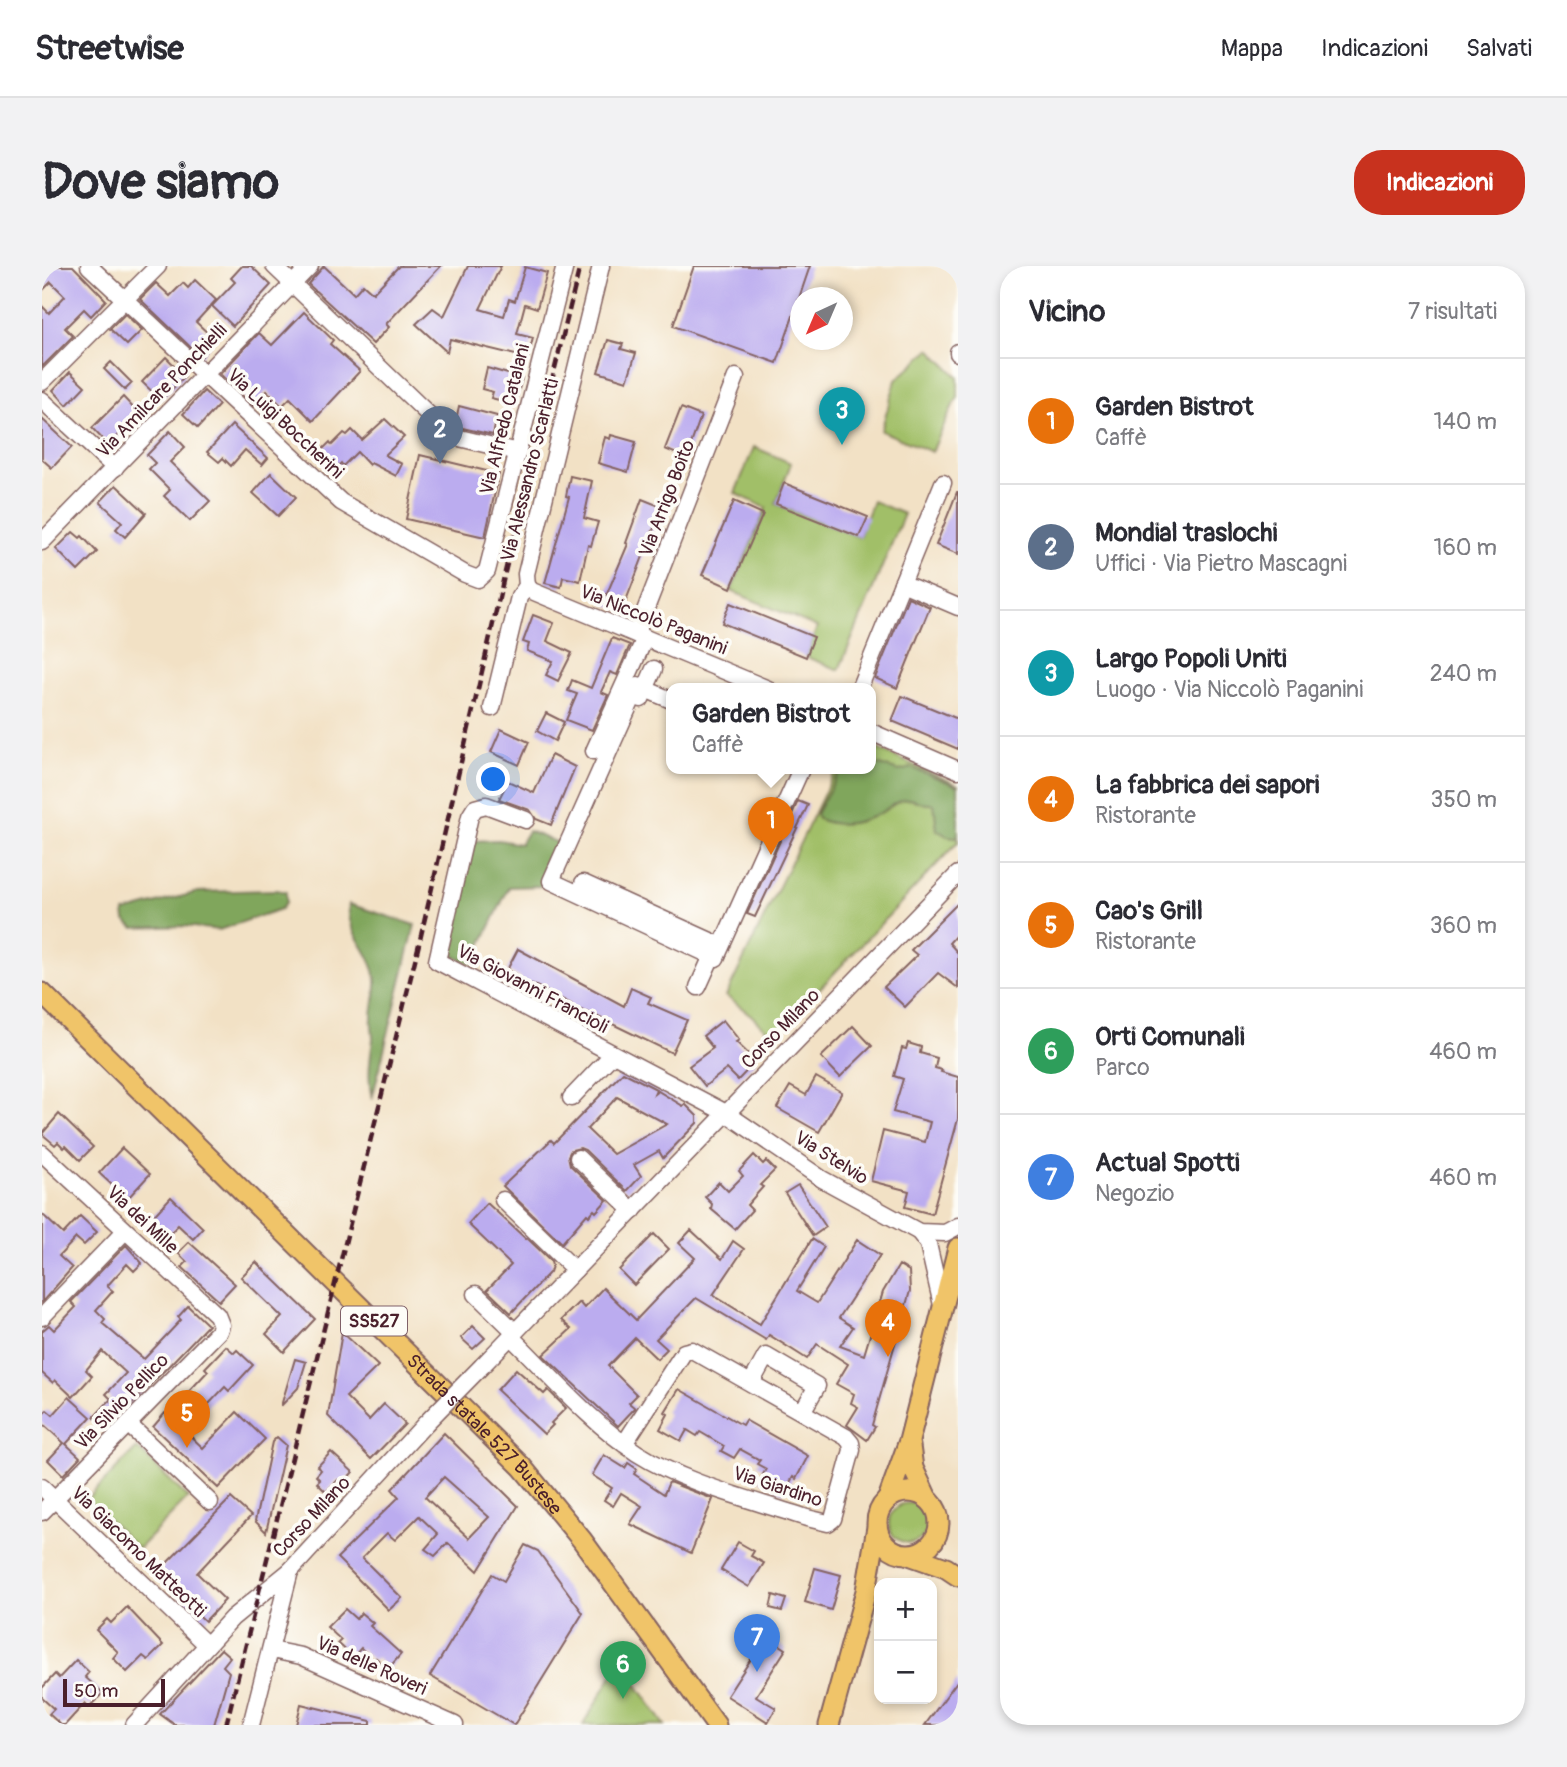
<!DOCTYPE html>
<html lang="it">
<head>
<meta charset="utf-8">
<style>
	body { margin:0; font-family:Pangolin,sans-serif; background:#f2f2f3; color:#2b2b33 }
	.controls { position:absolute; right:21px; bottom:21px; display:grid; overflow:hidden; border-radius:14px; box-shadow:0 4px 10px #0003 }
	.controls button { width:63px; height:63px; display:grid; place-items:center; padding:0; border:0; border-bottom:2px solid #e1e1e2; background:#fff; color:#2b2b33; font:35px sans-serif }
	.compass { position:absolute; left:748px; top:21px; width:63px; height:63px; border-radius:50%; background:#fff; box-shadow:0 4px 10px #0003; rotate:224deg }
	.scale { position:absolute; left:21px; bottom:18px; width:102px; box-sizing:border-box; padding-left:7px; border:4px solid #4a1f2b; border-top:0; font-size:19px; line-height:24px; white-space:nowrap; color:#4a1f2b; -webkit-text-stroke:5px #fdfcf7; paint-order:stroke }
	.you { position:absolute; left:452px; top:514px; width:24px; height:24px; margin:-18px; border:5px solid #fff; border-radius:50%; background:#1a73e8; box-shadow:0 0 0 10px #1a73e833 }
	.badge { display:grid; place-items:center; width:46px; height:46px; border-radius:50%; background:#c8321e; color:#fff; font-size:23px; font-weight:700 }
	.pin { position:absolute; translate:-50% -58px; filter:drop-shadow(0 2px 4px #0008) }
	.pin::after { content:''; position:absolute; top:37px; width:24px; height:21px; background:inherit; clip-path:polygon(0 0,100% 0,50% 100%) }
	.popup { position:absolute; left:624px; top:417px; width:210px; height:91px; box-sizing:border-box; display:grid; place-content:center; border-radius:14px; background:#fff; filter:drop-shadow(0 2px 5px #0005); font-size:23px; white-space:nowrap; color:#7c7c81 }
	.popup b { font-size:26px; color:#2b2b33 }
	.popup::after { content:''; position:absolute; left:50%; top:100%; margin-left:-14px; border:14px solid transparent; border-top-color:#fff }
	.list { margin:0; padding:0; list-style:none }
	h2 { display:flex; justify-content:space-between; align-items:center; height:91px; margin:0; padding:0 28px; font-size:30px }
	h2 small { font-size:23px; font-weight:400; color:#7c7c81 }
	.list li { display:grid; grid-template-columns:46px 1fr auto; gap:21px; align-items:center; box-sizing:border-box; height:126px; padding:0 28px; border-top:2px solid #e1e1e2 }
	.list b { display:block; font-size:26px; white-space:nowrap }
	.list p { margin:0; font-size:23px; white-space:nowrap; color:#7c7c81 }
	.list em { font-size:23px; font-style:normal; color:#7c7c81 }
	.map { position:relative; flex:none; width:916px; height:1459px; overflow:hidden; border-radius:28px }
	header { display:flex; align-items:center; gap:42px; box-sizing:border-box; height:98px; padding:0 35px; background:#fff; border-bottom:2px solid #e1e1e2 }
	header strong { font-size:33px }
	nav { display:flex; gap:38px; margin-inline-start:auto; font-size:24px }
	.intro { display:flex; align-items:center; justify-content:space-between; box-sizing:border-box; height:168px; padding:0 42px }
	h1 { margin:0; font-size:49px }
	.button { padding:18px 32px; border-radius:28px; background:#c8321e; color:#fff; font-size:24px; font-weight:700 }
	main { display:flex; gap:42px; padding:0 42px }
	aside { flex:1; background:#fff; border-radius:28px; box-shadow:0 4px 10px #0003 }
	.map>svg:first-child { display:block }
	.green { fill:#a1bf67; stroke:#766f49; stroke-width:2 }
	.forest { fill:#80a65c; stroke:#656244; stroke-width:2 }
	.building { fill:#bbacef; fill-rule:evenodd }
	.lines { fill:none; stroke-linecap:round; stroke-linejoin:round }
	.minor-casing { stroke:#856361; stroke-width:19 }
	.major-casing { stroke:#856361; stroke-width:23 }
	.minor { stroke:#fff; stroke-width:16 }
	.major { stroke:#f0c469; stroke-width:19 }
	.rail { stroke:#4a1f2b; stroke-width:4.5; stroke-dasharray:10 5; stroke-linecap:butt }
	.minor-bridge-casing { stroke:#856361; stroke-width:19; stroke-linecap:butt }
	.minor-bridge { stroke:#fff; stroke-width:16 }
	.labels { text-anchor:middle; stroke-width:7; stroke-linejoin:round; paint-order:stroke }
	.shield { fill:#fdfcf7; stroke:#806168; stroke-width:2 }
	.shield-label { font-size:18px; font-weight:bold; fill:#4a1f2b }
	.street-label { font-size:19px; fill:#4a1f2b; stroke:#fdfcf7 }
</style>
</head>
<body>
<header>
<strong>Streetwise</strong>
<nav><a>Mappa</a><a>Indicazioni</a><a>Salvati</a></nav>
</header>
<div class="intro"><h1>Dove siamo</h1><a class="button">Indicazioni</a></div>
<main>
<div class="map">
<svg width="916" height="1459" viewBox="0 0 916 1459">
	<rect width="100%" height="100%" fill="#fdfcf7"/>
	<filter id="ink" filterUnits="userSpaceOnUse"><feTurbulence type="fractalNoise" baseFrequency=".0143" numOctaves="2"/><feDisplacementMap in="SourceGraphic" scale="14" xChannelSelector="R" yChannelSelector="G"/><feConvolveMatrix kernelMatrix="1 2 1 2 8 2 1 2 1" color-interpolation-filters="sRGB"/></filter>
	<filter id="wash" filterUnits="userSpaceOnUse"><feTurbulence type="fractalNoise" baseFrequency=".00686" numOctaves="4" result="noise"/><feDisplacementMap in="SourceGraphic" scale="28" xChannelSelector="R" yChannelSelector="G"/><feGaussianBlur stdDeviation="1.57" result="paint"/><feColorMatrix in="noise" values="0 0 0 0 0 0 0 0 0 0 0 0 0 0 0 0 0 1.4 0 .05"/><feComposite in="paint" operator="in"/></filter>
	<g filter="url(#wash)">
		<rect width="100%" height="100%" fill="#f2e1c5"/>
		<!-- green -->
		<g class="green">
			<polygon points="888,83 916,111 916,132 912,137 890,186 839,165 854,114"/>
			<polygon points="712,181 749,197 734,238 817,271 831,235 862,248 797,404 764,391 775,361 689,325 724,242 693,227"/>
			<polygon points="829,480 916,519 916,576 732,771 709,749 684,730 794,503 829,503"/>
			<polygon points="95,1182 146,1232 96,1283 45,1233"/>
			<circle cx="867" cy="1257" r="20"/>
			<polygon points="575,1401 587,1408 623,1459 541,1459"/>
		</g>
		<!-- forest -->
		<g class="forest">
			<path d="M829,496L857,505L870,502L916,520V569L914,571L905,570L895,564L892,538C881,540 875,533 865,533C856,534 848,541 840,546C820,557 797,562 776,553L774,548L799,503H829Z"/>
			<polygon points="486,565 517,577 500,620 467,621 430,698 401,686 428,575 457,574 478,578"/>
			<polygon points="235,624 244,626 244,636 239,643 177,664 142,660 92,662 83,654 82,646 156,626"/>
			<path d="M307,638L373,659L330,833C325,812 328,795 331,773C331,766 329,759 330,752C330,739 335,726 334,714C331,685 303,668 307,638Z"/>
		</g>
		<g id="blocks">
			<!-- building -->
			<g class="building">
				<polygon points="9,0 31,0 64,34 49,50 42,43 23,62 31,70 0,101 0,40 7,47 23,30 9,16 0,25 0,9"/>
				<polygon points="200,0 209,0 229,19 191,60 170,40 193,16 189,12"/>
				<polygon points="282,0 312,28 321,18 331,27 357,0 399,0 344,58 347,61 331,78 266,18"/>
				<polygon points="426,0 459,0 438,43 462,50 467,33 473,35 483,1 505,7 495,42 483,38 475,68 491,72 486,92 408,73 405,86 374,58 391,42 402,50"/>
				<polygon points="652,0 768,0 735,97 631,60"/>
				<polygon points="153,14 174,34 154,56 172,73 159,91 98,33 114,17 128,30 141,17 146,22"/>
				<polygon points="262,46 291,74 288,78 318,105 271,155 248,132 240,140 225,125 211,140 178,108 217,67 230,79"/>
				<polygon points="83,48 100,64 85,79 68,63"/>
				<polygon points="566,74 581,78 579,83 594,87 585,115 556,106"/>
				<polygon points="124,91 143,110 119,134 100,116"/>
				<polygon points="69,96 90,117 83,124 62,103"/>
				<polygon points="445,102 480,112 473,138 449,132 451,126 440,123"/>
				<polygon points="28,106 43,120 25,139 11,124"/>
				<polygon points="162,125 177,139 156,162 141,148"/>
				<polygon points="81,131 97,148 66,179 50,162"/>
				<polygon points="417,140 455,150 451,169 416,161 417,155 414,154"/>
				<polygon points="639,142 659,150 644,192 623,183"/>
				<polygon points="0,153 30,181 10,202 0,193"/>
				<polygon points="343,153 362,171 343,189 360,198 354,210 329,197 327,199 315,186 301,200 299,197 290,206 274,190 288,176 290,179 302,167 305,169 310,164 320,174"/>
				<polygon points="190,159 226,192 220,199 203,184 189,200 181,192 177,196 165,186"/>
				<polygon points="128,165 143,181 128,196 168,235 148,255 122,230 128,224 107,203 113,197 105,189"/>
				<polygon points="569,169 594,176 586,206 556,197 563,171 568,173"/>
				<polygon points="378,189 457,208 443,271 364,253"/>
				<polygon points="229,207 254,231 236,250 211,227"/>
				<polygon points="528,210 550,215 542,252 556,256 549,280 546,279 538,315 521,311 519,321 503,317 527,231 524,230"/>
				<polygon points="742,217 826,251 817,271 734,238"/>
				<polygon points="74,219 104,247 83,271 74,263 80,256 58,236"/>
				<polygon points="915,226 916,226 916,288 894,279"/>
				<polygon points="600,233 620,241 580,345 561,337 586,278 584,277"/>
				<polygon points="692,235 721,248 689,322 660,309"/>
				<polygon points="31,266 38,272 40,270 55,286 36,305 14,283"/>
				<polygon points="866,331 888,341 855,422 833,412"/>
				<polygon points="688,337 772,371 764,391 680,357"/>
				<polygon points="491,349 512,357 505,375 530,387 516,415 504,409 511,395 485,385 487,378 481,376"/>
				<polygon points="570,372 588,379 575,409 568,406 559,426 566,429 550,464 524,454 535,428 526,425 530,414 549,422"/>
				<polygon points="860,430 916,453 916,483 850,455"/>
				<polygon points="504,447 522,456 513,475 495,465"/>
				<polygon points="459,463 487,476 477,499 449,486"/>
				<polygon points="509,489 533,501 509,559 494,553 488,544 457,533 466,515 492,527"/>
				<polygon points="756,535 766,539 713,651 705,648"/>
				<polygon points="916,637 916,667 907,677 916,687 916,722 896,707 863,741 842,721 875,689 869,684"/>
				<polygon points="476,683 582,740 589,722 609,731 606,737 645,754 630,787 556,751 539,744 537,747 527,741 529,738 490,718 489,721 479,716 480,713 465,704"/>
				<polygon points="681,754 697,774 694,776 714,795 696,814 685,803 663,820 647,800 671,782 661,770"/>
				<polygon points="811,760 830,780 798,811 779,791"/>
				<polygon points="866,777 879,781 878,787 895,792 893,802 900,804 899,806 916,811 916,853 890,948 863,941 867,925 829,915 841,865 883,876 888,856 851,846 861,813 852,810 860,782 864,783"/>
				<path d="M581,806L614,823L612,828L616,825L641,840L643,838L655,850V857L621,892L617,885L592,899L599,910L585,925L543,884L538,882L529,884L526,890L528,899L565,934L554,946L552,944L547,950L545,948L520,977L461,920L509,874L512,877ZM575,831L625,858L571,888L545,863Z"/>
				<polygon points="774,811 800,826 777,866 735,842 748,820 764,829"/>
				<polygon points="17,848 51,881 38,894 24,880 22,882 16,876 13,879 0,868"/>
				<polygon points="80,882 108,908 85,933 57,907"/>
				<polygon points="712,889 721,898 724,895 733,904 718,919 721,921 705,939 710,944 693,963 669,943 670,938 663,931 677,916 686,925 701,910 697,905"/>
				<polygon points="756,919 784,961 771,970 743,927"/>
				<polygon points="129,931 161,962 151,973 136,959 122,974 105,957"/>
				<polygon points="445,937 484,973 485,972 509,995 510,1000 508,1006 469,1047 445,1024 469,999 426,958"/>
				<polygon points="0,948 21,968 38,950 55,966 42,979 34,972 17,990 30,1002 0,1036"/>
				<polygon points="649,964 680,993 691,975 702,983 671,1029 718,1058 770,973 782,981 755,1025 775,1037 815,974 838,989 797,1052 811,1061 798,1080 822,1089 841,1026 857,999 867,1005 868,1025 830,1159 833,1161 825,1174 805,1159 816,1141 809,1137 812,1128 794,1118 806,1098 775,1078 765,1093 727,1069 724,1074 654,1032 614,1073 625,1083 615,1093 593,1072 566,1100 595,1129 587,1137 593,1142 576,1160 501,1089 529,1063 519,1054 537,1036 542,1042 561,1022 594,1054 653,992 637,977"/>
				<polygon points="612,968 627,983 592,1019 577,1004"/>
				<polygon points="147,976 193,1018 177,1035 140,1001 145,996 136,987"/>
				<polygon points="84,979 100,997 92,1005 85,998 65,1020 71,1025 54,1044 63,1053 60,1057 102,1093 139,1054 136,1051 146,1040 166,1059 65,1164 52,1151 69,1133 64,1128 84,1107 60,1085 44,1104 50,1110 31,1131 13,1114 11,1117 0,1107 0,1065 7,1059 12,1064 34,1041 29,1036"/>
				<polygon points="214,996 273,1053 242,1086 224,1068 240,1051 199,1011"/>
				<polygon points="431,1060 443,1072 431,1083 419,1072"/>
				<polygon points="300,1066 336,1100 304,1131 327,1154 342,1138 363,1158 329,1193 286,1150"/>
				<polygon points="184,1080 192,1087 195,1084 211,1099 187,1125 183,1121 142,1164 161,1182 195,1146 223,1173 176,1222 111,1161 123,1147 125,1149 166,1105 163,1102"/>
				<polygon points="253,1093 264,1096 256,1122 239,1140"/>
				<polygon points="474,1103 502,1128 506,1124 524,1142 509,1157 511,1159 502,1168 455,1124"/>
				<polygon points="637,1123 700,1159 703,1154 766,1190 754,1213 751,1211 742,1227 718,1214 724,1203 715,1198 718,1194 698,1183 692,1192 679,1185 682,1180 658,1166 655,1170 645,1164 639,1175 618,1163 626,1148 623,1146"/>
				<polygon points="27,1131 49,1151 24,1178 38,1191 21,1209 6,1194 22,1177 0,1157 0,1149 5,1144 11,1149"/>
				<path d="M402,1167L476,1240L436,1305L406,1277L393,1290L383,1283L396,1268L377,1250L353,1274L345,1267L320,1292L360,1332L347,1344L295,1292L357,1231L350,1223ZM402,1211L447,1251L427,1272L383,1231Z"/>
				<polygon points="235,1171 244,1179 224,1266 213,1255 230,1176"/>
				<polygon points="289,1186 311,1206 300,1218 296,1214 284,1226 275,1217 278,1214 274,1210 279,1204 275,1201"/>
				<polygon points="562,1189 583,1202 586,1197 595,1203 592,1208 622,1228 627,1216 671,1233 649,1287 588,1258 600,1240 579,1227 571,1240 562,1234 570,1222 550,1209"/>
				<polygon points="189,1232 209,1250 155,1307 183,1334 163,1355 114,1308"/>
				<polygon points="696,1276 712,1285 709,1290 722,1297 707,1321 679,1304"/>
				<polygon points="483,1279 496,1285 541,1347 472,1459 388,1410 450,1308 462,1315"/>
				<polygon points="773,1302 799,1309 789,1344 763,1336"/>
				<polygon points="731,1329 744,1333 740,1345 728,1342"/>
				<polygon points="85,1341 121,1379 106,1394 101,1390 85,1406 71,1392 76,1386 54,1364 65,1353 69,1357"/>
				<polygon points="303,1343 314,1353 319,1347 331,1357 328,1360 359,1388 346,1403 334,1392 331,1395 319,1382 311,1391 296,1377 299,1374 285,1361"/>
				<polygon points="724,1370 744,1383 714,1430 734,1442 726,1456 685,1430"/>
				<polygon points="179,1383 188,1391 181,1400 187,1406 172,1459 133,1459 118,1448"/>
				<polygon points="34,1394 47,1406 43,1411 61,1427 47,1441 43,1437 23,1459 19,1459 7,1448 12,1443 0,1432 0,1422 13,1408 17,1412"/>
				<polygon points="916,1414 916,1459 883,1459"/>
				<polygon points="259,1438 329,1455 329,1459 254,1459"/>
			</g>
		</g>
	</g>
	<g filter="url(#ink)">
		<use href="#blocks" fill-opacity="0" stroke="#856361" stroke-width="2"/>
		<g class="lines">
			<!-- minor casing -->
			<g class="minor-casing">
				<g id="minor">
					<polyline points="47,0 299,236 423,308 436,313 445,305 523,0"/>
					<polyline points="232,0 409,170 476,186"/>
					<polyline points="916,86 916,87"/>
					<polyline points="0,116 116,0"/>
					<polyline points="0,134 73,202"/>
					<polyline points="0,276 268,0"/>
					<polyline points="860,317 916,341"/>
					<polyline points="485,320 490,325 726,423"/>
					<polyline points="594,368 694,111"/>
					<polyline points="817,423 901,217"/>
					<polyline points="599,433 612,403"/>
					<polyline points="629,434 596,420 509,615 674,692 759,503"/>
					<polyline points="450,442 477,331 485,320 484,308 559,0"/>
					<polyline points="829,466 916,504"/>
					<polyline points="552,485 603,372"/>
					<polyline points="484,554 444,539 433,542 428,550 395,695 684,847 780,913 877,966 903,967 916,960"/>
					<polyline points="541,617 675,678"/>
					<polyline points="656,721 674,681"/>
					<polyline points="529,832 571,788"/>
					<polyline points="0,887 175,1049 179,1059 177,1065 0,1246"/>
					<polyline points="536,892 591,945"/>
					<polyline points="461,934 533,1004"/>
					<polyline points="877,966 886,978 900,1039"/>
					<polyline points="434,1028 473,1066"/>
					<polyline points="0,1051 83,965"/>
					<path d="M469,1071C508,1109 549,1157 595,1187C645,1219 709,1233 765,1252L786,1257L791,1253L810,1184L809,1177L804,1171L650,1084L642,1086L582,1178"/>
					<polyline points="440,1100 916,608"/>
					<polyline points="709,1117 724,1090 775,1120 760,1146"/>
					<polyline points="86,1158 168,1236"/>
					<polyline points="0,1221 165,1379"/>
					<polyline points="229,1384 259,1390 413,1459"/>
					<polyline points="92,1459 190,1352 248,1305 384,1157"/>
					<polyline points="209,1459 248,1305"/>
				</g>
			</g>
			<!-- major casing -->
			<g class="major-casing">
				<g id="major">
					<path id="s1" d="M0,727L480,1201L540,1274L674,1459"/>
					<polyline points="868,1180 871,1202 885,1232"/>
					<circle cx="866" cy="1257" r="31"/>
					<polyline points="846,1233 867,1175 916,982"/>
					<polyline points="867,1289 904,1302 916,1310"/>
					<polyline points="787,1459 824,1325 835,1261"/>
				</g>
			</g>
			<!-- minor -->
			<use href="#minor" class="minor"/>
			<!-- major -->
			<use href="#major" class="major"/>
			<!-- rail -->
			<polyline class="rail" points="184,1459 377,678 463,306 538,0"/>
			<!-- minor-bridge casing -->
			<g class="minor-bridge-casing">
				<polyline id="minor-bridge" points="384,1157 440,1100"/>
			</g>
			<!-- minor-bridge -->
			<use href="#minor-bridge" class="minor-bridge"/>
		</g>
	</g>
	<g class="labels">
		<!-- shield labels -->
		<rect class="shield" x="299" y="1040.5" width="66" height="29" rx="5"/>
		<g class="shield-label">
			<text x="332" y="1061">SS527</text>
		</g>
		<!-- street labels -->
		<g class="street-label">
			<text transform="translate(119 124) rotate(-46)" y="7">Via Amilcare Ponchielli</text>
			<text transform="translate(462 153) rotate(-76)" y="7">Via Alfredo Catalani</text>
			<text transform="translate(244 157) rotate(43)" y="7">Via Luigi Boccherini</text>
			<text transform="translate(487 204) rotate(-76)" y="7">Via Alessandro Scarlatti</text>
			<text transform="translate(624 232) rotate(-69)" y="7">Via Arrigo Boito</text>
			<text transform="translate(612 353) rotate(22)" y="7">Via Niccolò Paganini</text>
			<text transform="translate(491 722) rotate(28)" y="7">Via Giovanni Francioli</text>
			<text transform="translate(738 762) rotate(-46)" y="7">Corso Milano</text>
			<text transform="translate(790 891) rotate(32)" y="7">Via Stelvio</text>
			<text transform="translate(101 953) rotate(43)" y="7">Via dei Mille</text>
			<text transform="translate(79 1135) rotate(-46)" y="7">Via Silvio Pellico</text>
			<text dy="7" stroke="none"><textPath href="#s1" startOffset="625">Strada statale 527 Bustese</textPath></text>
			<text transform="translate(736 1220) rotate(18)" y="7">Via Giardino</text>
			<text transform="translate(269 1250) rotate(-47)" y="7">Corso Milano</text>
			<text transform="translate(97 1285) rotate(44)" y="7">Via Giacomo Matteotti</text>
			<text transform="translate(330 1399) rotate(24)" y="7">Via delle Roveri</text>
		</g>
	</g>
</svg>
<div class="controls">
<button>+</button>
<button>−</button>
</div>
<svg class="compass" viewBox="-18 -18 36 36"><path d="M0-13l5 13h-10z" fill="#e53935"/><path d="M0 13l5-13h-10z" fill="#7c7c81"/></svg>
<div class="scale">50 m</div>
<div class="you"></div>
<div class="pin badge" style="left:729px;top:589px;background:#e8710a">1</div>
<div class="popup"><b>Garden Bistrot</b>Caffè</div>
<div class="pin badge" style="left:398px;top:198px;background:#5c6f8a">2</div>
<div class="pin badge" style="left:800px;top:179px;background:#0f9aa8">3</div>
<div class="pin badge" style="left:846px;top:1091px;background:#e8710a">4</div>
<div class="pin badge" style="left:145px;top:1182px;background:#e8710a">5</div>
<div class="pin badge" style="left:581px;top:1433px;background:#2e9e5b">6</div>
<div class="pin badge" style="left:715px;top:1406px;background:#3f7fe0">7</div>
</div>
<aside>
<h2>Vicino<small>7 risultati</small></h2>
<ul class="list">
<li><span class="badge" style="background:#e8710a">1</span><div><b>Garden Bistrot</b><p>Caffè</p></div><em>140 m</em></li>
<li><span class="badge" style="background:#5c6f8a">2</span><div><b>Mondial traslochi</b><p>Uffici · Via Pietro Mascagni</p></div><em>160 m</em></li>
<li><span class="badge" style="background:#0f9aa8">3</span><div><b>Largo Popoli Uniti</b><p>Luogo · Via Niccolò Paganini</p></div><em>240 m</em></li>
<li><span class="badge" style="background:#e8710a">4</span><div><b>La fabbrica dei sapori</b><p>Ristorante</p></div><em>350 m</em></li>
<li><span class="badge" style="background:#e8710a">5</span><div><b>Cao's Grill</b><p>Ristorante</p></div><em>360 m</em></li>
<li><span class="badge" style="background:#2e9e5b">6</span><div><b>Orti Comunali</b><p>Parco</p></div><em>460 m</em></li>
<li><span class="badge" style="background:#3f7fe0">7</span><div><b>Actual Spotti</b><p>Negozio</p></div><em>460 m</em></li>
</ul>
</aside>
</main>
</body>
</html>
